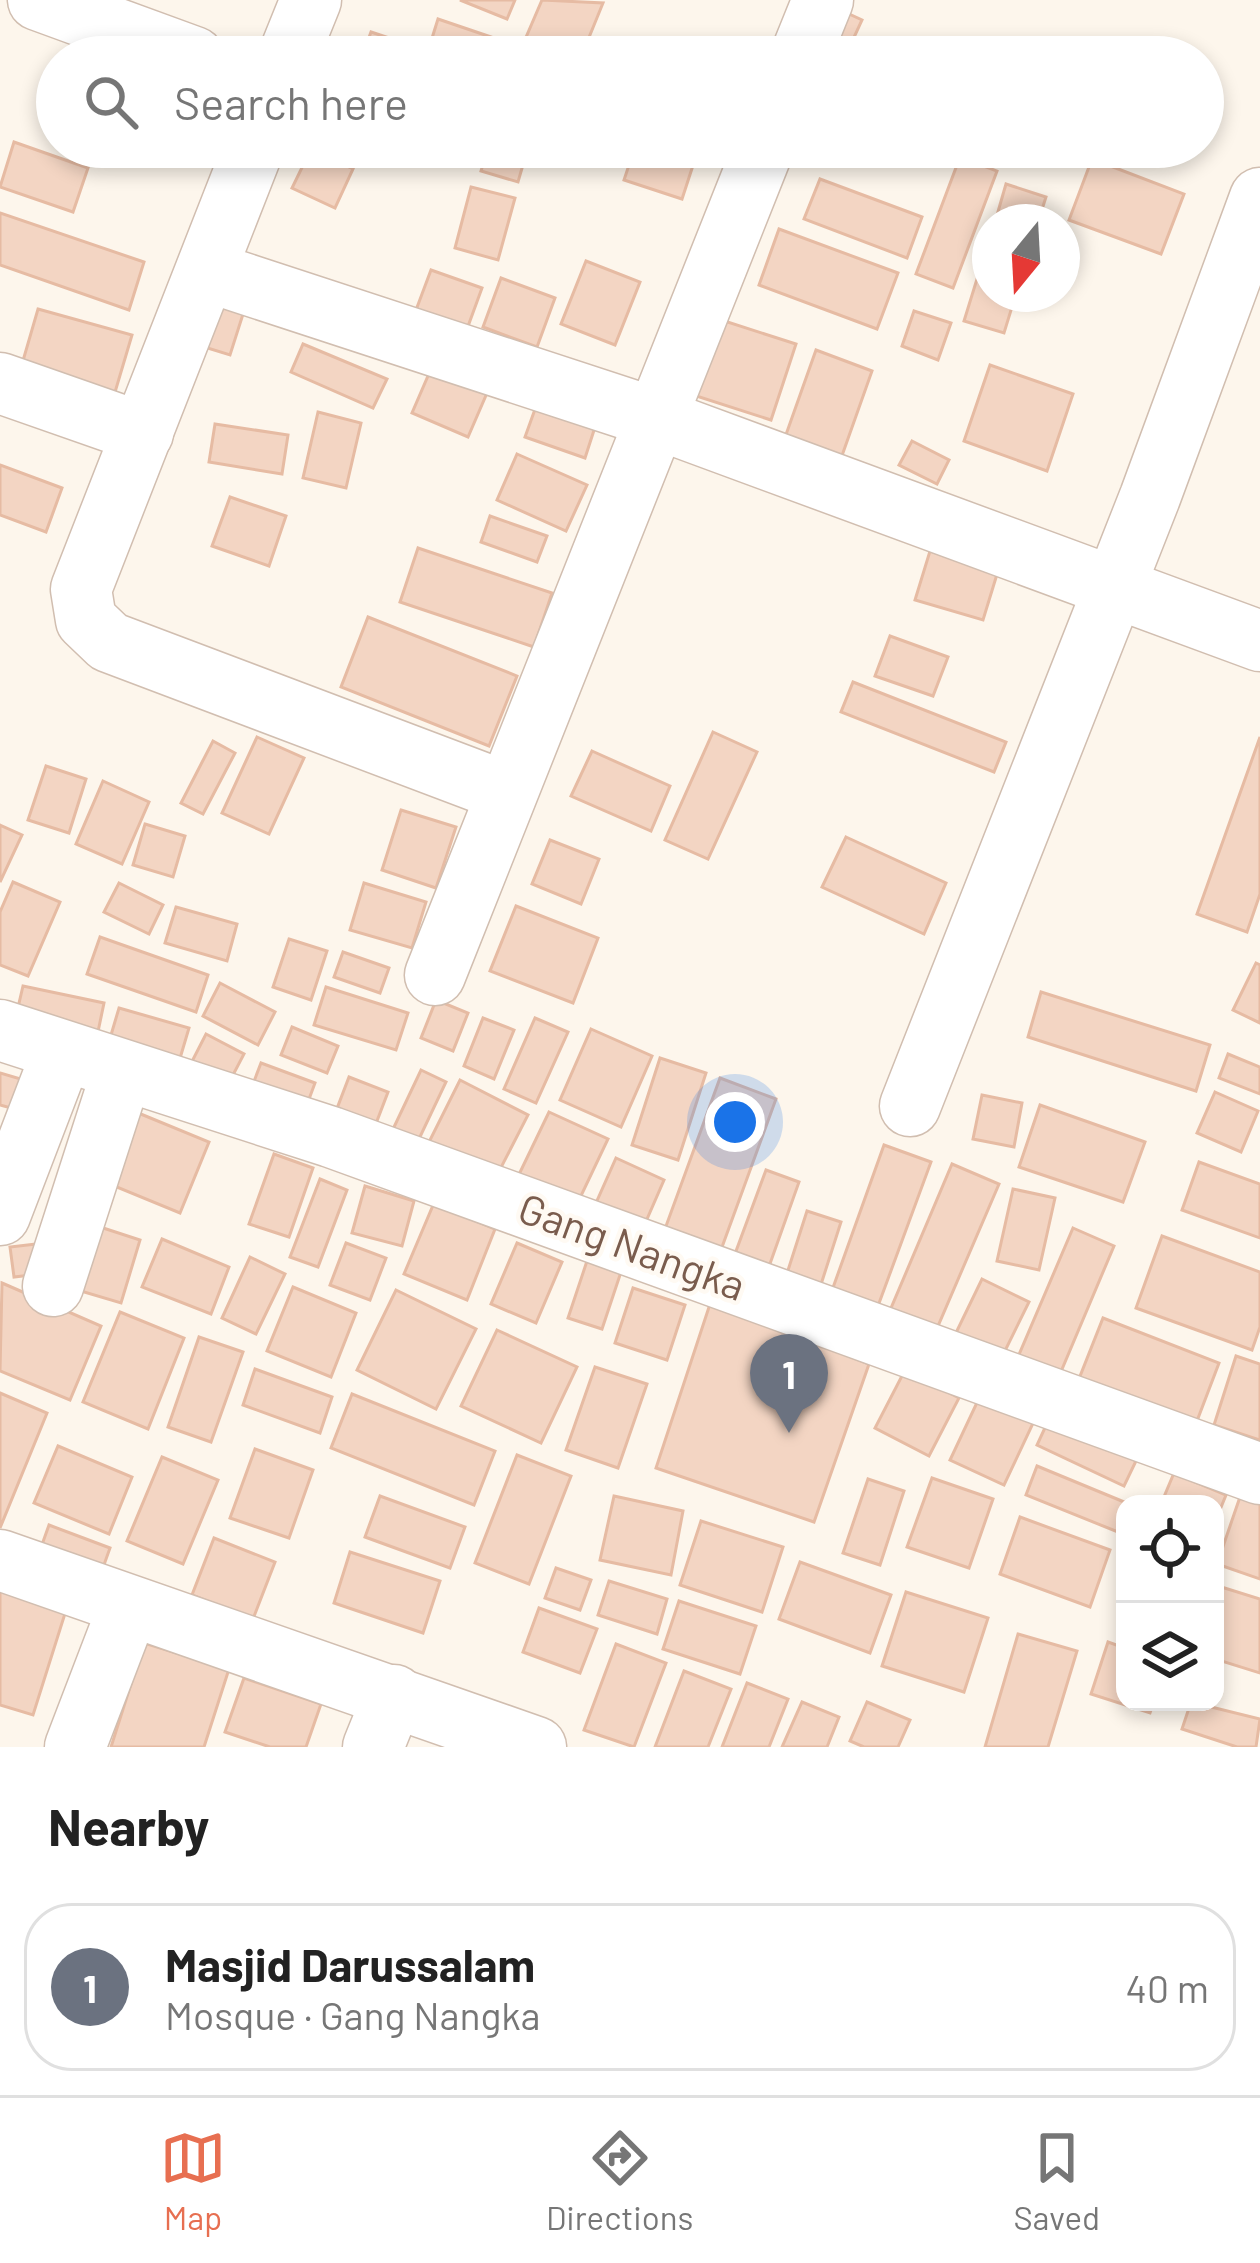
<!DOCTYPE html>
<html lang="en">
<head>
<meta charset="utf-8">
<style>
	body { margin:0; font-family:Barlow,sans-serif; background:#f2f2f2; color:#222 }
	.controls { position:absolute; right:36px; bottom:36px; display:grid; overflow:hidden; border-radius:24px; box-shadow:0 6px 18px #0003 }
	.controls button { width:108px; height:108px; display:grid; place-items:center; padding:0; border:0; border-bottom:3px solid #e0e0e0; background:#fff; color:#222; font:60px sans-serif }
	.compass { position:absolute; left:972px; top:204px; width:108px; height:108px; border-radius:50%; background:#fff; box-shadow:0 6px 18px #0003; rotate:198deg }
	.you { position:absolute; left:735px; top:1122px; width:42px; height:42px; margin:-30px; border:9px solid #fff; border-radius:50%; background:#1a73e8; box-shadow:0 0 0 18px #1a73e833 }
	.badge { display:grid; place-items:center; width:78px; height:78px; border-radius:50%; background:#e76f51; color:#fff; font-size:39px; font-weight:700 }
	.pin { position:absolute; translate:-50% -99px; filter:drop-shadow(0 3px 6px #0008) }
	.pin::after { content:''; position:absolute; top:63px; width:42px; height:36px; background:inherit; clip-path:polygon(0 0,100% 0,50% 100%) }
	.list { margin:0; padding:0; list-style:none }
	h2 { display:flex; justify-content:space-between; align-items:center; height:156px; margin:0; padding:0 48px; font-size:51px }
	h2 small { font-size:39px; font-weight:400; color:#767676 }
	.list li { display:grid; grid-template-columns:78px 1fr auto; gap:36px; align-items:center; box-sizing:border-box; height:168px; margin:0 24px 24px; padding:0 24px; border:3px solid #e0e0e0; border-radius:48px }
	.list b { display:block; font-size:45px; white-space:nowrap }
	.list p { margin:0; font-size:39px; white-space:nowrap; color:#767676 }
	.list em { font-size:39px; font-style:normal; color:#767676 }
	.icon { flex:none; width:66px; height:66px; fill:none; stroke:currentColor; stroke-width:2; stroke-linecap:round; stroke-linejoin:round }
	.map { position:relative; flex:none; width:1260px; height:1747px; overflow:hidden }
	.search { position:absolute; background:#fff; box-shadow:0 6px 18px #0003; left:36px; right:36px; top:36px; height:132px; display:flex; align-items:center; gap:30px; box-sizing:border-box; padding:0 42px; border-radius:66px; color:#767676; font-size:45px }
	.sheet { height:348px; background:#fff }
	nav { display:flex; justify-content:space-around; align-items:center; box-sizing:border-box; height:168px; border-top:3px solid #e0e0e0; background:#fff; font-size:33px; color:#767676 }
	nav a { display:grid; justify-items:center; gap:6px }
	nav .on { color:#e76f51 }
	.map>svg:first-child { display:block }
	.building { fill:#f3d5c3; stroke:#e6bba3; stroke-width:3 }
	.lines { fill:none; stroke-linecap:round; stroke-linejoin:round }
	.minor-casing { stroke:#d1beb0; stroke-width:63 }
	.minor { stroke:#fff; stroke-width:60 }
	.labels { text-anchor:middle; stroke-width:9; stroke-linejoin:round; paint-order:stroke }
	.street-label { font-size:42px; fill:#7a5c4d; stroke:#fffaf3 }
</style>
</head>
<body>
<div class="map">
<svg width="1260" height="1747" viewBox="0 0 1260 1747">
	<rect width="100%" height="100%" fill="#fdf6ec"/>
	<!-- building -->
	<g class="building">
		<polygon points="460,0 515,0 507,19"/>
		<polygon points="542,0 603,3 581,57 559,57 524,42"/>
		<polygon points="834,7 862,20 845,57 815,49"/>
		<polygon points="438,19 494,38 487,57 362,57 371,32 428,51"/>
		<polygon points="14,142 88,168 73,212 0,187"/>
		<polygon points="94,147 148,147 144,162"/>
		<polygon points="488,147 527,151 518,182 481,171"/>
		<polygon points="635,147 699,147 682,199 624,180"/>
		<polygon points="311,149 353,169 335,208 292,188"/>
		<polygon points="960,157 997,171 953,288 916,274"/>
		<polygon points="1092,159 1184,194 1161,254 1069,220"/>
		<polygon points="820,179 922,217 907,258 804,219"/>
		<polygon points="1006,184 1046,197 1038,222 995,222"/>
		<polygon points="471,187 515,198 498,260 455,248"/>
		<polygon points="0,213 144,262 129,310 0,265"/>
		<polygon points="779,229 898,273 877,329 759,285"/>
		<polygon points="990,237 990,294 1016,294 1004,333 964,321"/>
		<polygon points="586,261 640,282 615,345 561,324"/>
		<polygon points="431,270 482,288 467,329 416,310"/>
		<polygon points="501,278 555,298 537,347 483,327"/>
		<polygon points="202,298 244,311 230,355 188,342"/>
		<polygon points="38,309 132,335 113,399 20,371"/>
		<polygon points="914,311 951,323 938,360 902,346"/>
		<polygon points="709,316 796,344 771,420 684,392"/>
		<polygon points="303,344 387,379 373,408 291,372"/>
		<polygon points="816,350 872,371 839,464 783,443"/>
		<polygon points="990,365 1073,394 1047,471 964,441"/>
		<polygon points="431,369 487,393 468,437 412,413"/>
		<polygon points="538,401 597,421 585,458 525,437"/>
		<polygon points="318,412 361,423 346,488 303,478"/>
		<polygon points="215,424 288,435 282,474 209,462"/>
		<polygon points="912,441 949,460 937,484 899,465"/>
		<polygon points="517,454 587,485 566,531 497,500"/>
		<polygon points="0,465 62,488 46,532 0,515"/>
		<polygon points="230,497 286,516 269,566 212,546"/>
		<polygon points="490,516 547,536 537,562 481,542"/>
		<polygon points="418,548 552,593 534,647 400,602"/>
		<polygon points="930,551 998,571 983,620 915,600"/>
		<polygon points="368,617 517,676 489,746 341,687"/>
		<polygon points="890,636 948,657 933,696 875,676"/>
		<polygon points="853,682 1006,742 994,772 841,712"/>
		<polygon points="713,732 757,752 708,859 665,840"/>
		<polygon points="257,737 304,758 269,834 222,813"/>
		<polygon points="1260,737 1260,894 1247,932 1197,914"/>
		<polygon points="213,741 235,753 203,814 181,803"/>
		<polygon points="592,751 670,786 651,831 571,796"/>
		<polygon points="46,766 86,779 69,833 28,820"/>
		<polygon points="103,781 149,802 122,864 76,844"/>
		<polygon points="401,810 456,827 436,888 382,870"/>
		<polygon points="145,824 185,836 173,877 133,865"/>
		<polygon points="0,825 22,835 0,882"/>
		<polygon points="846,837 946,883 924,934 822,887"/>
		<polygon points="550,840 599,859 581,904 532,884"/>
		<polygon points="13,882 60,902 28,976 0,965 0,912"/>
		<polygon points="119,883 163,905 149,934 104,912"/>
		<polygon points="364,883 426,902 412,948 350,930"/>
		<polygon points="516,906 598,938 573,1003 490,971"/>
		<polygon points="176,907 237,924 227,961 165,943"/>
		<polygon points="100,937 208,975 196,1012 87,974"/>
		<polygon points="289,939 327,951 311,1000 273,987"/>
		<polygon points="343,952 389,968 380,993 334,977"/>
		<polygon points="1256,963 1260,965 1260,1023 1233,1010"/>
		<polygon points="220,983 275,1012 258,1045 203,1016"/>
		<polygon points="23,986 104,1003 95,1046 13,1029"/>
		<polygon points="326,987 408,1013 396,1050 314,1025"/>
		<polygon points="1041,992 1210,1045 1196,1091 1028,1037"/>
		<polygon points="436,1000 468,1013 453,1051 421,1038"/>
		<polygon points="119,1008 189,1028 173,1082 103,1062"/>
		<polygon points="483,1018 514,1030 494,1079 464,1066"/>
		<polygon points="535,1018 568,1032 536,1103 504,1089"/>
		<polygon points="292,1027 338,1046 327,1073 281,1055"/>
		<polygon points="591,1029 652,1056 621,1127 560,1100"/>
		<polygon points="206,1034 244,1054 222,1096 184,1077"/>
		<polygon points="1228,1054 1260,1067 1260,1094 1219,1078"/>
		<polygon points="660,1058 706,1073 678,1160 632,1145"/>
		<polygon points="261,1063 315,1083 302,1118 248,1097"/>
		<polygon points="421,1070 446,1082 410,1158 385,1146"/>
		<polygon points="0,1073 41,1085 32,1114 0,1105"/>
		<polygon points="349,1077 388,1092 372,1134 333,1119"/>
		<polygon points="720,1078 776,1099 714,1269 658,1248"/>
		<polygon points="460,1080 528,1115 492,1185 425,1150"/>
		<polygon points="1215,1092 1258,1111 1241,1152 1197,1133"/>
		<polygon points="982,1095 1022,1103 1014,1147 973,1139"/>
		<polygon points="1040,1105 1145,1142 1123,1202 1019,1167"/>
		<polygon points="131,1110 209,1142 180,1213 102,1181"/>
		<polygon points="549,1112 608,1139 570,1219 511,1191"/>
		<polygon points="884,1145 931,1162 871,1325 825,1310"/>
		<polygon points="274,1154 313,1168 289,1237 249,1224"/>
		<polygon points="616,1158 664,1180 637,1242 588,1221"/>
		<polygon points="1199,1162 1260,1184 1260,1238 1182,1210"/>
		<polygon points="952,1164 999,1184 929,1347 883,1327"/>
		<polygon points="766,1170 799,1182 766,1275 732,1262"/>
		<polygon points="320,1179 347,1190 318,1267 290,1257"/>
		<polygon points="365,1186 414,1201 402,1246 352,1233"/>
		<polygon points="1013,1189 1055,1198 1039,1270 997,1261"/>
		<polygon points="434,1203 495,1229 467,1300 404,1274"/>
		<polygon points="807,1211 841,1222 816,1300 782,1289"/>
		<polygon points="94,1225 140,1240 121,1303 74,1289"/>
		<polygon points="1073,1228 1114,1246 1057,1381 1015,1364"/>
		<polygon points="1162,1236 1260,1272 1260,1327 1252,1350 1136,1308"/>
		<polygon points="162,1239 229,1267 211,1314 142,1287"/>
		<polygon points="45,1243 48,1273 14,1277 10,1247"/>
		<polygon points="346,1243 386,1258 370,1300 330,1285"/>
		<polygon points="517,1243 562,1262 536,1323 491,1304"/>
		<polygon points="250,1257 285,1274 256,1334 222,1318"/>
		<polygon points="587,1261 621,1272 602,1329 568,1318"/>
		<polygon points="982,1279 1029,1302 999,1363 952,1341"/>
		<polygon points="2,1283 101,1326 70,1400 0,1371"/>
		<polygon points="293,1287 356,1313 331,1377 267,1351"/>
		<polygon points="633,1288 685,1305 667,1360 615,1343"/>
		<polygon points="396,1290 476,1329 436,1409 357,1370"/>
		<polygon points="711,1301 869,1364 814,1522 656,1468"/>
		<polygon points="120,1312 184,1338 148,1429 83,1402"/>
		<polygon points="1103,1318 1219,1363 1192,1434 1075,1389"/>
		<polygon points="497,1330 577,1367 541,1443 461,1406"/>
		<polygon points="199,1337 243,1352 211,1442 168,1427"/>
		<polygon points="1236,1356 1260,1364 1260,1440 1214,1425"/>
		<polygon points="595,1367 647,1384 618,1468 566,1450"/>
		<polygon points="255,1369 332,1397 320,1433 243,1405"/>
		<polygon points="905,1370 959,1398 929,1456 875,1428"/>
		<polygon points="0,1393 47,1413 0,1528"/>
		<polygon points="352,1394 495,1451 474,1505 331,1448"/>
		<polygon points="981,1394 1035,1419 1004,1485 950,1460"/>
		<polygon points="1049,1419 1136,1461 1124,1486 1037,1445"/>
		<polygon points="58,1446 132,1477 109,1534 34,1503"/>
		<polygon points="255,1449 313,1470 289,1538 230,1518"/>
		<polygon points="517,1455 571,1476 529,1584 475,1563"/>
		<polygon points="162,1457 218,1480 183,1564 127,1541"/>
		<polygon points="1037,1466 1129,1504 1125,1504 1123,1534 1026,1495"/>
		<polygon points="1174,1473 1226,1495 1215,1522 1215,1504 1161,1504"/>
		<polygon points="932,1478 993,1499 969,1568 907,1547"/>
		<polygon points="868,1479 904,1491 880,1565 843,1553"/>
		<polygon points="380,1496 465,1527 450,1568 365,1537"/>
		<polygon points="614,1496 683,1511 671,1575 600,1560"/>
		<polygon points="1240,1497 1260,1504 1260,1579 1217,1564"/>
		<polygon points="1020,1517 1110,1550 1090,1607 1000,1574"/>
		<polygon points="701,1521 783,1547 762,1612 680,1585"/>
		<polygon points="49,1525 110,1548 100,1576 39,1553"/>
		<polygon points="214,1538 275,1562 253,1619 192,1595"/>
		<polygon points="350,1552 440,1581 423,1633 334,1603"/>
		<polygon points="800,1562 891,1595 870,1653 779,1619"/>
		<polygon points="556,1568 591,1580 580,1610 545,1598"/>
		<polygon points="609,1581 667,1599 657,1634 598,1615"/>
		<polygon points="0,1582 68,1604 33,1715 0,1705"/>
		<polygon points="1215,1585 1260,1599 1260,1673 1215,1659"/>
		<polygon points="906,1592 988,1618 964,1692 882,1666"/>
		<polygon points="679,1601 756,1626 740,1674 663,1649"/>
		<polygon points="539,1608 597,1629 580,1673 523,1652"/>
		<polygon points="1018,1634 1077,1651 1048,1747 985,1747"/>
		<polygon points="1108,1642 1125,1648 1125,1702 1154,1702 1150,1713 1091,1694"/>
		<polygon points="144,1643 229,1669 204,1747 111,1747"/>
		<polygon points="616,1644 666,1663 634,1747 584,1730"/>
		<polygon points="684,1671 731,1689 708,1747 655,1747"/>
		<polygon points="244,1678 321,1704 306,1747 270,1747 225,1732"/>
		<polygon points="747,1683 788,1699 769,1747 722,1747"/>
		<polygon points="802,1702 839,1717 827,1747 782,1747"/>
		<polygon points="867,1702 910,1720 898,1747 864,1747 850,1741"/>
		<polygon points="1191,1702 1260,1719 1256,1747 1237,1747 1182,1729"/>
	</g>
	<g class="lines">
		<!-- minor casing -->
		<g class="minor-casing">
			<g id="minor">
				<polyline points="38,0 194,57"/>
				<polyline points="288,57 311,0"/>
				<polyline points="800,57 823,0"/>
				<polyline points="254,147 81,589 86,620 109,642 506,792"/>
				<polyline points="209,272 655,418 1260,641"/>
				<polyline points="0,383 143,433"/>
				<polyline points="435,975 764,147"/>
				<polyline points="0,1030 331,1137 1260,1474"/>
				<polyline points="910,1106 1150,497 1260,198"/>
				<polyline points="0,1215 62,1053"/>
				<polyline points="53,1286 122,1072"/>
				<polyline points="0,1560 536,1747"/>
				<polyline points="75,1747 129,1606"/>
				<polyline points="373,1747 394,1695"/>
			</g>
		</g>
		<!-- minor -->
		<use href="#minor" class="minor"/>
	</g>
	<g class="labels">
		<!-- street labels -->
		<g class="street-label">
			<text transform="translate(632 1247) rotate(20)" y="15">Gang Nangka</text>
		</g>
	</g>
</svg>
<div class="controls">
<button><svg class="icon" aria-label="locate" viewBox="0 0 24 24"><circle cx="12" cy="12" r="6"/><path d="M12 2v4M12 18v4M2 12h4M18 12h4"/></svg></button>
<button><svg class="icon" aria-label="layers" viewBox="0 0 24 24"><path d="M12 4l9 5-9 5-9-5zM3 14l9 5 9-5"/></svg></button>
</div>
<svg class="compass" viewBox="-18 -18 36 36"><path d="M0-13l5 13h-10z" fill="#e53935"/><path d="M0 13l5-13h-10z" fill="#767676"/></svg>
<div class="you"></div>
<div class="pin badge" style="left:789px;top:1433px;background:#6b7280">1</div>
<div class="search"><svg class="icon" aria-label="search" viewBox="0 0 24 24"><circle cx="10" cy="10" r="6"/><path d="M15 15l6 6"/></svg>Search here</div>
</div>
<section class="sheet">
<h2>Nearby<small></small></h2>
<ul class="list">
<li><span class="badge" style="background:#6b7280">1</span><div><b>Masjid Darussalam</b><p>Mosque · Gang Nangka</p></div><em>40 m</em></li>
</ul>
</section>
<nav>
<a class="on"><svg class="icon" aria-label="map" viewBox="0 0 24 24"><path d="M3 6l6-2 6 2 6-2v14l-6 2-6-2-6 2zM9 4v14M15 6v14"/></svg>Map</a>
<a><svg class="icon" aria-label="directions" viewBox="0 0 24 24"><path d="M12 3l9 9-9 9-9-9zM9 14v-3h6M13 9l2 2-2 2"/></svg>Directions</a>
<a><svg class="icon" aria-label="saved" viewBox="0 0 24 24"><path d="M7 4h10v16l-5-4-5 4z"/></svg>Saved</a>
</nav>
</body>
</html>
